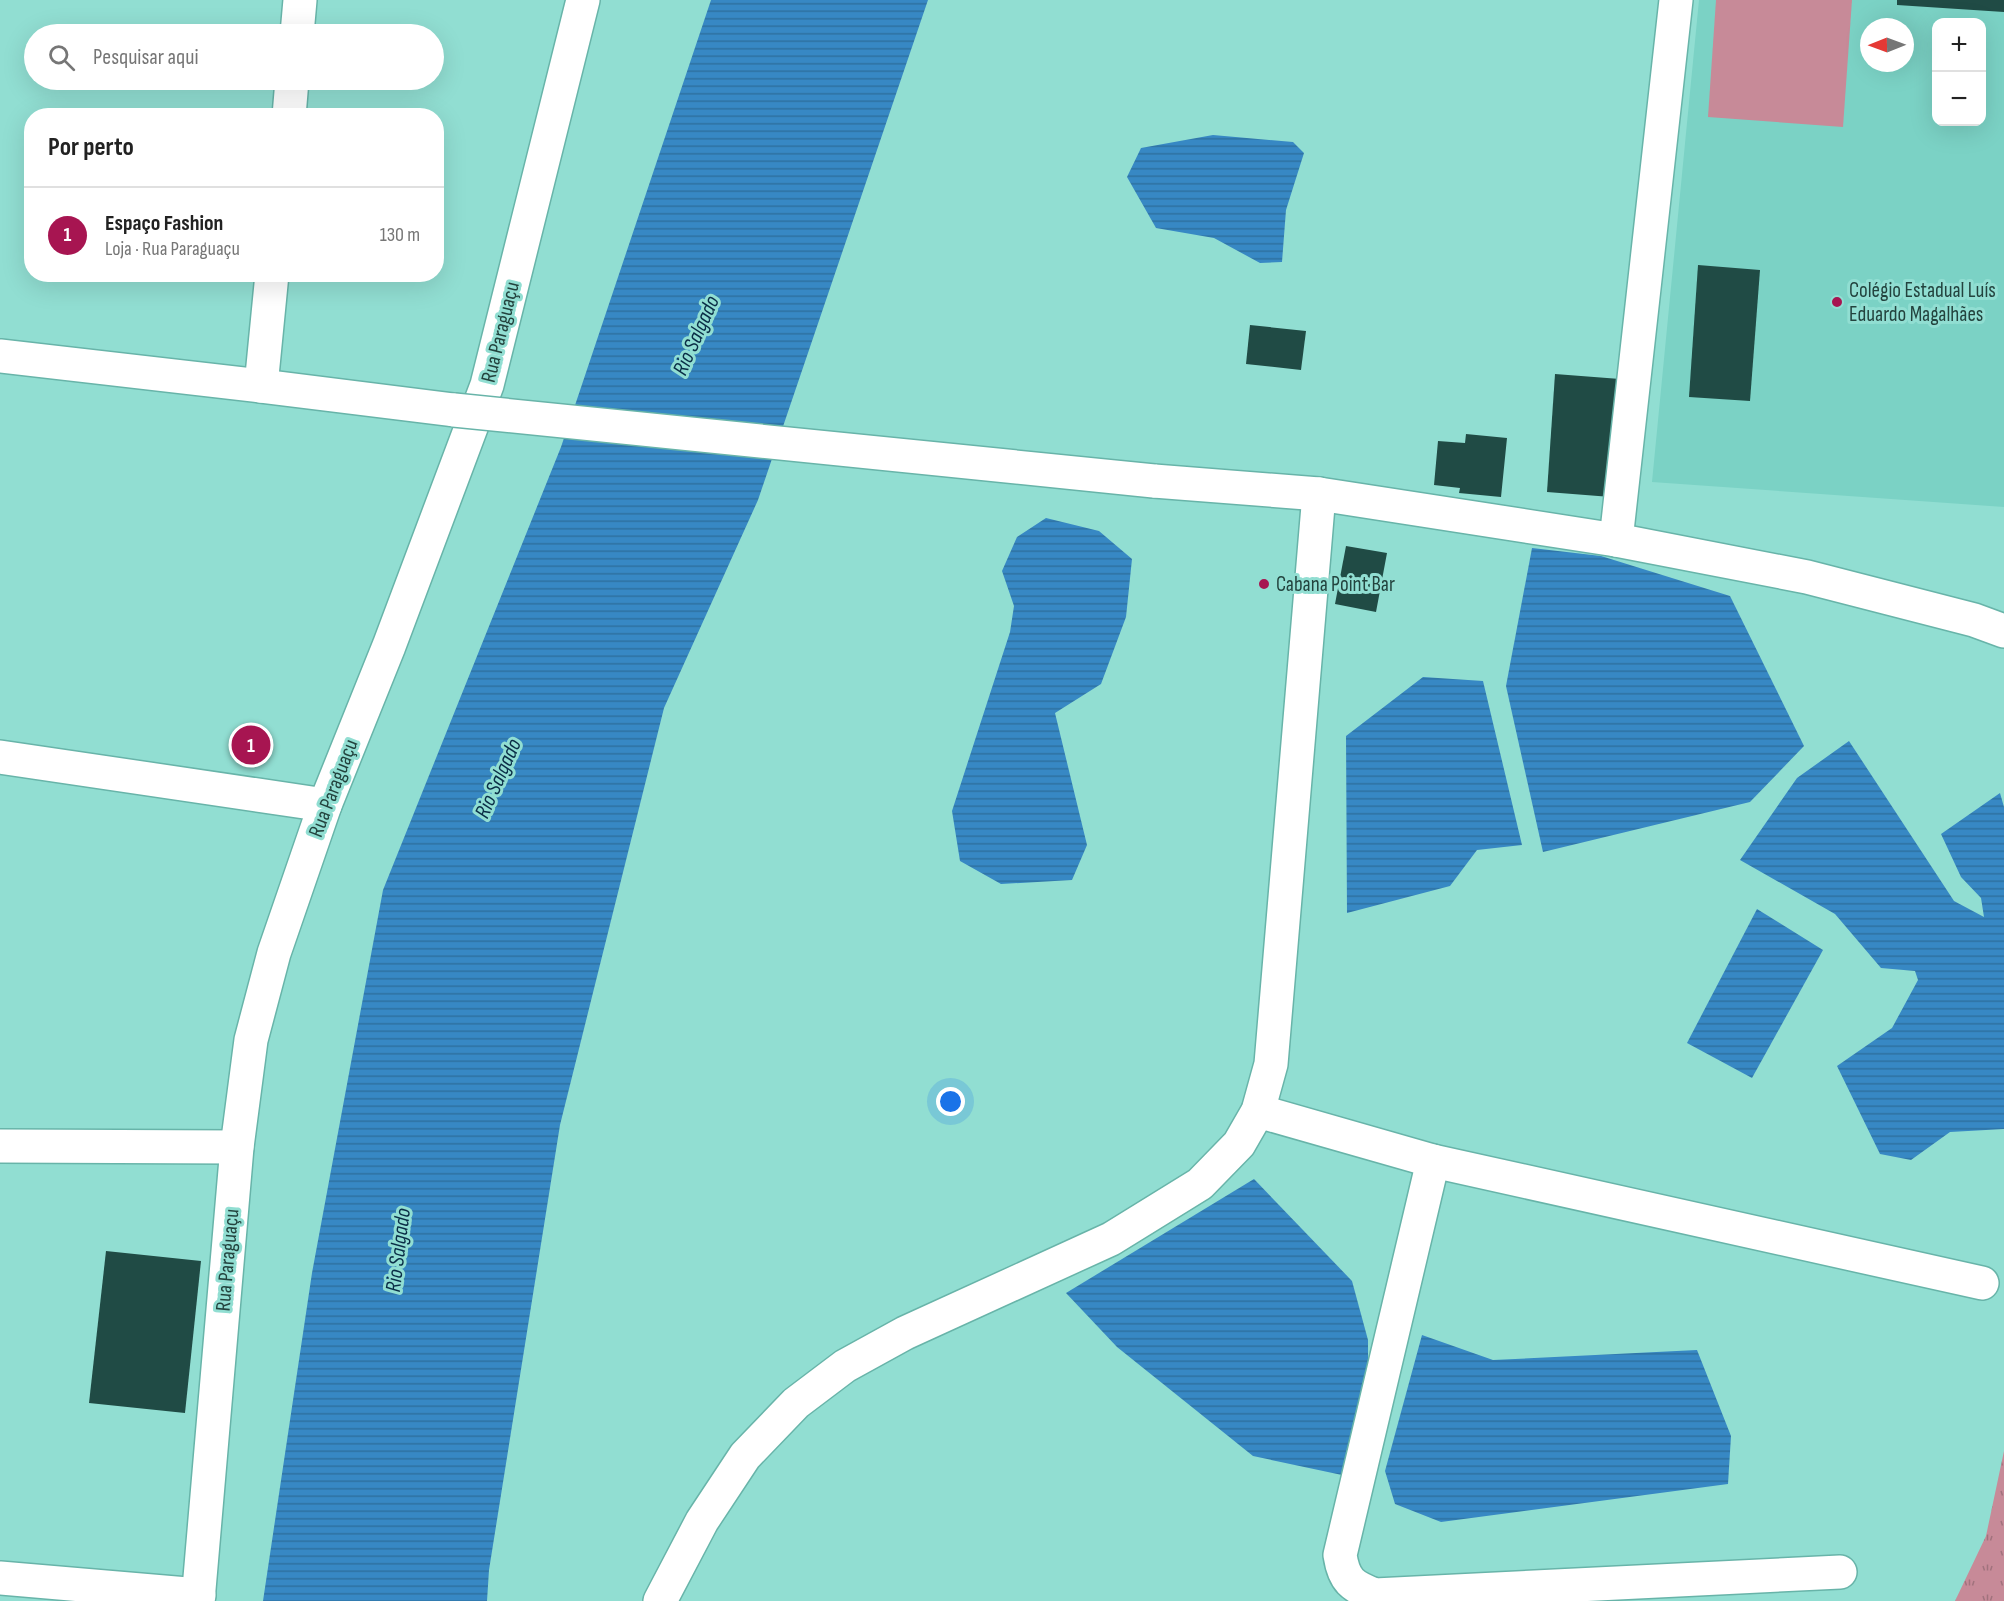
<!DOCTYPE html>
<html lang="pt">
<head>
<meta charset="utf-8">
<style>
	body { margin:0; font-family:"Sofia Sans Condensed",sans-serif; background:#f2f2f2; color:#222 }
	.controls { position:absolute; right:18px; top:18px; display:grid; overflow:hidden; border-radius:12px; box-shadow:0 6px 24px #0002 }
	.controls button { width:54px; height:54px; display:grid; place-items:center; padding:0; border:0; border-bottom:2px solid #e0e0e0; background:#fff; color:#222; font:30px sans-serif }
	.compass { position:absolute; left:1860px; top:18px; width:54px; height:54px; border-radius:50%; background:#fff; box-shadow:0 6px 24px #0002; rotate:269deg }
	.you { position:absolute; left:951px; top:1102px; width:21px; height:21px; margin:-15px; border:4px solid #fff; border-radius:50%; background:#1a73e8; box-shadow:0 0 0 9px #1a73e833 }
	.badge { display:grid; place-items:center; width:39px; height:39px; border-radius:50%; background:#a71551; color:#fff; font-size:20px; font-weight:700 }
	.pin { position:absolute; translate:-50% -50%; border:3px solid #fff; box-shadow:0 2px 6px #0006 }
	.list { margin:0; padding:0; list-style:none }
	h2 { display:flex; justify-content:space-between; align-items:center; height:78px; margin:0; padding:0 24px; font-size:26px }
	h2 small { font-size:20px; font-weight:400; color:#767676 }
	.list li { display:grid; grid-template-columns:39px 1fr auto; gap:18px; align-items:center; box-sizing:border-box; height:96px; padding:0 24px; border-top:2px solid #e0e0e0 }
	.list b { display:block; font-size:22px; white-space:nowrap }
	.list p { margin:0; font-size:20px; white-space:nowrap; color:#767676 }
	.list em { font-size:20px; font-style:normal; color:#767676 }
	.icon { flex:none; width:33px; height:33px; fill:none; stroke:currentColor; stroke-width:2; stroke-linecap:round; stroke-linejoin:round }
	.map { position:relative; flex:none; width:2004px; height:1601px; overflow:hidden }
	.search { position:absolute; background:#fff; box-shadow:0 6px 24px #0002; left:24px; top:24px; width:420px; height:66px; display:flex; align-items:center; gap:15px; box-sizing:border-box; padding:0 21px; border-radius:33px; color:#767676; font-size:22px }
	.panel { position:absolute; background:#fff; box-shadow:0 6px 24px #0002; left:24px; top:108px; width:420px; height:174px; border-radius:24px }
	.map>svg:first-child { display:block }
	.built { fill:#7bd2c5; fill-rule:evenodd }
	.grass { fill:url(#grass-tufts) }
	.park { fill:#c78a98 }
	.water { fill:url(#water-rules) }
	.building { fill:#204b45 }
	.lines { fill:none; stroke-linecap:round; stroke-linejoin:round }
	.minor-casing { stroke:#68b4a9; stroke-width:36 }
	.minor { stroke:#fff; stroke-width:33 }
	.minor-bridge-casing { stroke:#68b4a9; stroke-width:36; stroke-linecap:butt }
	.minor-bridge { stroke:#fff; stroke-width:33 }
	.poi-dot { fill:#a71551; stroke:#91ded2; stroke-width:2 }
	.labels { text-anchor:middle; stroke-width:6; stroke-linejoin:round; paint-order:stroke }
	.poi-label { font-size:21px; fill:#23433e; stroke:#91ded2; text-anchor:start }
	.street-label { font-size:21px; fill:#23433e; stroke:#91ded2 }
	.water-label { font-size:22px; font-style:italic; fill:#0a2d46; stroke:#91ded2 }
</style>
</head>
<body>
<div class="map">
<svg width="2004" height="1601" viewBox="0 0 2004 1601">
	<defs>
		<pattern id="grass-tufts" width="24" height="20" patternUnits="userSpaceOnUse" patternTransform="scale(1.5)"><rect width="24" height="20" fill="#c78a98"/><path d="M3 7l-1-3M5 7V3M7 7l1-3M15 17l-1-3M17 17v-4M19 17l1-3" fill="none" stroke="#a1727d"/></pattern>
		<pattern id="water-rules" width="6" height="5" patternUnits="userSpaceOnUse" patternTransform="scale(1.5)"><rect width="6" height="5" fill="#3788c4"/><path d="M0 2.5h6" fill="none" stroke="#2e71a1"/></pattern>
	</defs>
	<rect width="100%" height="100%" fill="#91ded2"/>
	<!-- built -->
	<path class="built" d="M1699,0H2004V507L1652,482ZM1936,22H1982V122H1936ZM1869,27H1905V63H1869Z"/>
	<!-- grass -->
	<polygon class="grass" points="2004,1451 2004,1601 1955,1601 1986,1536"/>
	<!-- park -->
	<polygon class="park" points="1716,0 1852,0 1843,127 1708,117"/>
	<!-- water -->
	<g class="water">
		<polygon points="711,0 928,0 758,500 664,708 560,1125 489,1570 487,1601 263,1601 312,1273 383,890 561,447"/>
		<polygon points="1213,135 1293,142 1304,153 1286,210 1282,262 1260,263 1214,238 1156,228 1127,177 1141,148"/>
		<polygon points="1046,518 1099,531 1132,559 1126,617 1101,684 1055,713 1087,845 1072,880 1001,884 960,861 952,811 1010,632 1014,606 1002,571 1017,537"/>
		<polygon points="1532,548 1601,556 1730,596 1804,746 1750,802 1543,852 1506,686"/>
		<polygon points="1423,677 1483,681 1522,845 1477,850 1450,886 1347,913 1346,736"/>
		<polygon points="1849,741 1954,901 1984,917 1981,898 1961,877 1941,834 2000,793 2004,807 2004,1129 1950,1132 1911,1160 1880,1154 1837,1066 1892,1028 1918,980 1915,971 1881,968 1835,914 1740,860 1797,778"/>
		<polygon points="1757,909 1823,950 1752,1078 1687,1043"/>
		<polygon points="1254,1179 1352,1281 1368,1340 1368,1390 1342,1475 1253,1456 1117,1347 1066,1293"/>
		<polygon points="1422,1335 1493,1360 1697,1350 1731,1436 1728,1484 1441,1522 1395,1504 1385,1471"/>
	</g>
	<!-- building -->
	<g class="building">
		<polygon points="1897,0 2004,0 2004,12 1897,5"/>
		<polygon points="1698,265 1760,270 1750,401 1689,397"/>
		<polygon points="1250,325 1306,331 1301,370 1246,364"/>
		<polygon points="1555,374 1620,379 1611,497 1547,492"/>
		<polygon points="1466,434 1507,438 1501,497 1459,493 1460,488 1434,485 1438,441 1465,443"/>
		<polygon points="1346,546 1387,553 1376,612 1335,604"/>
		<polygon points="106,1251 201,1261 185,1413 89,1403"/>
	</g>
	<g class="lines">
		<!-- minor casing -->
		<g class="minor-casing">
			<g id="minor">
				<polyline points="297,34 300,0"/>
				<polyline points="289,116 292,80"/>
				<polyline points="0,356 261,386 454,410"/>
				<polyline points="261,386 272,274"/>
				<polyline points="1154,481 1319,494 1616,540 1807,577 1974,620 2004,631"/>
				<polyline points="1616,540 1676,0"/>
				<polyline points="0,757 325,805"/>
				<polyline points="1258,1111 1433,1161 1982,1283"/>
				<polyline points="0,1146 237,1147"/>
				<path d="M1433,1161L1340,1555C1344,1581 1352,1586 1375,1595L1840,1572"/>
				<polyline points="0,1578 199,1595"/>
				<polyline points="198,1601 237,1147 251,1040 274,953 325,805 389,646 487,385 583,0"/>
				<polyline points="660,1601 702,1521 745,1456 796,1403 845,1366 905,1333 1111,1239 1200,1184 1239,1144 1258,1111 1271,1064 1319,494"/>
			</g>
		</g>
		<!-- minor -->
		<use href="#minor" class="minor"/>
		<!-- minor-bridge casing -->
		<g class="minor-bridge-casing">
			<polyline id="minor-bridge" points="454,410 1154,481"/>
		</g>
		<!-- minor-bridge -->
		<use href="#minor-bridge" class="minor-bridge"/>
	</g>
	<!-- markers -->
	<g class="poi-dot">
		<circle cx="1837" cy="302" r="6"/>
		<circle cx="1264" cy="584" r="6"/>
	</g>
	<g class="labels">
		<!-- poi labels -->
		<g class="poi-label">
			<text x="1849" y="297">Colégio Estadual Luís<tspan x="1849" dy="24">Eduardo Magalhães</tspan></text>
			<text x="1276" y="591">Cabana Point Bar</text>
		</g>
		<!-- street labels -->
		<g class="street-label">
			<text transform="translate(500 332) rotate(-76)" y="7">Rua Paraguaçu</text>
			<text transform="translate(333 788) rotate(-69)" y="7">Rua Paraguaçu</text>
			<text transform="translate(227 1260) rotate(-85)" y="7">Rua Paraguaçu</text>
		</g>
		<!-- water labels -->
		<g class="water-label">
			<text transform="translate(695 335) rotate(-66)" y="8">Rio Salgado</text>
			<text transform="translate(497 778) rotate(-66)" y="8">Rio Salgado</text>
			<text transform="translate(397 1250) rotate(-83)" y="8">Rio Salgado</text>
		</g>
	</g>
</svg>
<div class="controls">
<button>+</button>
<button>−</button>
</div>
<svg class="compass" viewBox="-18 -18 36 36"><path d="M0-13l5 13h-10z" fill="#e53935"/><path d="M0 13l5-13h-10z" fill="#767676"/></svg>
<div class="you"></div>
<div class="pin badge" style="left:251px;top:745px">1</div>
<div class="search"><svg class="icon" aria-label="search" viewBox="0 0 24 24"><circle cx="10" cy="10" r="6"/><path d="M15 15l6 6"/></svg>Pesquisar aqui</div>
<section class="panel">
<h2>Por perto<small></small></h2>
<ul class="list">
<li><span class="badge">1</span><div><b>Espaço Fashion</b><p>Loja · Rua Paraguaçu</p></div><em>130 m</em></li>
</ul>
</section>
</div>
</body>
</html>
